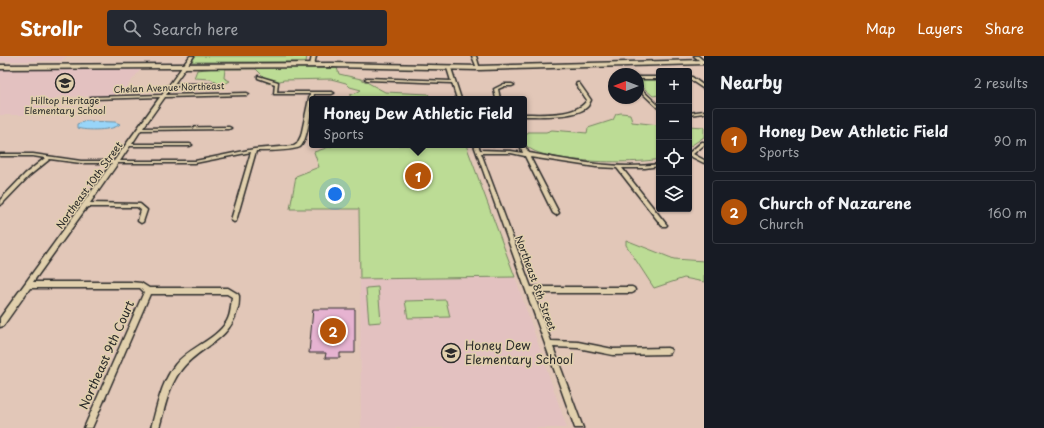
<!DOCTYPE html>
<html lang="en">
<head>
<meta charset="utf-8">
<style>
	body { margin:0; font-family:"Playpen Sans",sans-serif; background:#242831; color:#f1f3f6 }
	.controls { position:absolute; right:12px; top:12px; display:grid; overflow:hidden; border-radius:4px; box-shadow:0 1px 3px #0004 }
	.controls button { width:36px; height:36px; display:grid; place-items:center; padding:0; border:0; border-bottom:1px solid #363941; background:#171b24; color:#f1f3f6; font:20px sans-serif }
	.compass { position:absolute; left:608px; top:12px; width:36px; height:36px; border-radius:50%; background:#171b24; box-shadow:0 1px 3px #0004; rotate:270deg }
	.you { position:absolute; left:335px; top:138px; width:14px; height:14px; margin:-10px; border:3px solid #fff; border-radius:50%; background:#1a73e8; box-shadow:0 0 0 6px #1a73e833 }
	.badge { display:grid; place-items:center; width:26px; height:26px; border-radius:50%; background:#b45309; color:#fff; font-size:13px; font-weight:700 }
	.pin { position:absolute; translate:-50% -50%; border:2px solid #fff; box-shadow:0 1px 4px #0006 }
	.popup { position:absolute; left:309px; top:40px; width:218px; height:52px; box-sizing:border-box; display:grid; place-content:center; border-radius:4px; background:#171b24; filter:drop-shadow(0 1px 3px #0005); font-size:13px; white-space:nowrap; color:#9ea1a6 }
	.popup b { font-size:15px; color:#f1f3f6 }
	.popup::after { content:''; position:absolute; left:50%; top:100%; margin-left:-8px; border:8px solid transparent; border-top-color:#171b24 }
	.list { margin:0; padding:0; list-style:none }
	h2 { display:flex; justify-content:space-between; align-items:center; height:52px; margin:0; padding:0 16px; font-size:17px }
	h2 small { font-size:13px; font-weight:400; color:#9ea1a6 }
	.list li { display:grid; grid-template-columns:26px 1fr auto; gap:12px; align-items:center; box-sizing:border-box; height:64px; margin:0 8px 8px; padding:0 8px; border:1px solid #363941; border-radius:4px }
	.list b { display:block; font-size:15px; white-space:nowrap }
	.list p { margin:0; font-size:13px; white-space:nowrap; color:#9ea1a6 }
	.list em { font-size:13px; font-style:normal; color:#9ea1a6 }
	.icon { flex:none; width:22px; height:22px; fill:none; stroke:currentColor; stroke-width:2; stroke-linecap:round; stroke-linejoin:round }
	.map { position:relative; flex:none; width:704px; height:372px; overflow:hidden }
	header { display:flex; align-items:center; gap:24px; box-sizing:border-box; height:56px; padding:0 20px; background:#b45309; color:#fff }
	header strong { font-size:19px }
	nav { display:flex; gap:22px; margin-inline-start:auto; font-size:14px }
	.search { width:280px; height:36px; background:#242831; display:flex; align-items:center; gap:10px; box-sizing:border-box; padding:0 14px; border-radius:4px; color:#9ea1a6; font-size:15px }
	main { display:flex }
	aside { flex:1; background:#171b24 }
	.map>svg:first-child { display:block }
	.built { fill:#e3c1c0 }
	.green { fill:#bcdc95; stroke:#748460 }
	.water { fill:#98d5f9; stroke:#6c91a7 }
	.building { fill:#e6b3d1; stroke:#2b2b2b }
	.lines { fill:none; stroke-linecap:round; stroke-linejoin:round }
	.street-casing { stroke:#2b2b2b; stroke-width:3 }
	.secondary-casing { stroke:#2b2b2b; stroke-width:3 }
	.street { fill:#e1d0ad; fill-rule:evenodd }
	.secondary { fill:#e1d0ad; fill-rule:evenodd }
	.labels { text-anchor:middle; stroke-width:3; stroke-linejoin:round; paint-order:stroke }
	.far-street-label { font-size:9px; fill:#2b2b2b; stroke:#e1d0ad }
	.far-poi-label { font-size:9px; fill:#2b2b2b; stroke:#e1d0ad }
	.street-label { font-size:10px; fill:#2b2b2b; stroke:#e1d0ad }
	.near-poi-label { font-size:12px; fill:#2b2b2b; stroke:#e1d0ad; text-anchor:start }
	.near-street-label { font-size:12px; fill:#2b2b2b; stroke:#e1d0ad }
</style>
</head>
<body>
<header>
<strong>Strollr</strong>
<div class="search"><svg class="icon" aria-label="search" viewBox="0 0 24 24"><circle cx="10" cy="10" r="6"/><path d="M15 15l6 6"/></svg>Search here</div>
<nav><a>Map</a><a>Layers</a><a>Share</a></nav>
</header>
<main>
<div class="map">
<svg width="704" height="372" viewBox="0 0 704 372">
	<rect width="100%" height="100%" fill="#e2c7b8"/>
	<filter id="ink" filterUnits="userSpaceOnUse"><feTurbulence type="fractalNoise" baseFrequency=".025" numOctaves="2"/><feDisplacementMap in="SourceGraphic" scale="8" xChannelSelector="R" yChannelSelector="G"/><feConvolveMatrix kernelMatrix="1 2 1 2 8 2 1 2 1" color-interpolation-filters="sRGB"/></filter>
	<g filter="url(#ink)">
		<!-- built -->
		<g class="built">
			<polygon points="0,0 67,0 61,5 0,5"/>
			<polygon points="141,13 119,40 58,40 38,59 0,59 0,14"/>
			<polygon points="515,221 567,372 361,372 360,223"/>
		</g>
		<!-- green -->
		<g class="green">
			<polygon points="195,0 307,0 306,6 192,6"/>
			<polygon points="313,11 337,12 339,18 361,23 385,36 428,38 431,42 453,43 353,43 350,42 350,39 356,37 361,34 350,31 346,27 331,23 284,24 272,27 266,27 268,25 256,13 225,13 224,22 230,25 221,30 211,23 194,22 197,14 215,12"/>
			<polygon points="655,22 659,25 659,39 653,40 638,27 638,23"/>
			<path d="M621,57L630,58L632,66L659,69V103C641,108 525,109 524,84C524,81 527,78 528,76H546L552,74L587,77L588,72L613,64L616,58Z"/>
			<polygon points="689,70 704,71 704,81 689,91"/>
			<polygon points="335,89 466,89 515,221 360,223 359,153 290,153 296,120 319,111 314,96"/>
			<polygon points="626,184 674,203 704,205 704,226 684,222 654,232 626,189"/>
			<polygon points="378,231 381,266 369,267 366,232"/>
			<polygon points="446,244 450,261 408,262 405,245"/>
		</g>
		<!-- water -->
		<path class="water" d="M86,65L115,66L120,68C114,75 85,75 77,72V68Z"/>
		<!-- building -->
		<polygon class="building" points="313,253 355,253 355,297 340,297 340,302 325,302 326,297 309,297"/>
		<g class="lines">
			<!-- street casing -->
			<g class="street-casing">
				<g id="street">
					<path d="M190,0H194L174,28H216L218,29L216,30H172L166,39L247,37L249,38L247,39L165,41L143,72L229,71L231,72L229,73L141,74L132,88H190L192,89L190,90H130L120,105H195L254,93L294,90L297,88L301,80L310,38H274L275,28L258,22V20L278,26L277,36H332L334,37L332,38H314L313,43H312C312,52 307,86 300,91C292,95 265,95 256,95L236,165L234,166L231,164L251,96L195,107H118L90,147L140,148L147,154L143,166L141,167L138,165L141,154L137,151H87L33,226H130L141,227L149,232H228L238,238L239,240C239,245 239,251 237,255C229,286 198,291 181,314C168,331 165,352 159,372H151C157,351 161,327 175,309C189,291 215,285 227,265C231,258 231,249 232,241L227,238H150L92,372H84L144,236L140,232H30L3,270L0,271V262L112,107H81L50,103L29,120L2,148L0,149V144L25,118L45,102L33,100H0V98H33L81,105H114L160,41L92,43H91V41L162,39Z"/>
					<polygon points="312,0 316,0 314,9 312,10 310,9"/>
					<polygon points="472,0 476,0 480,13 477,12"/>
					<polygon points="694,0 698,0 704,5 704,8"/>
					<polygon points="449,11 451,12 461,43 457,43 452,27 367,24 365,23 367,22 451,25 447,12"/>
					<rect x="638" y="21" width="21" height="2"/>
					<polygon points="689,21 692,21 704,30 704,33 689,23"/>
					<path d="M577,27H579L591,44C590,46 589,48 588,50C578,62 539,60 524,60V58C541,58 577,61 587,44L576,28Z"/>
					<polygon points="504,28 512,28 514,29 512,30 505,30 498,33 500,43 496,43 494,33"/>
					<polygon points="638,30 659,50 659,53 638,33"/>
					<polygon points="704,55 704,57 689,59 689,57"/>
					<polygon points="702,86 704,86 704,89 693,98 704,104 704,107 690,100 689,100 689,97"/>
					<path d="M474,89H478L480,94L511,95L523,97L520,89H524L529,97C572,105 615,114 659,108V110L645,112H622L666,168L667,169L666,170H662L617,112L596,111L530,101L559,157L556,159L553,157L525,100L511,97H481L531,231H632L634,232L635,234L634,236L632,237H533L551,285L578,286L613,293L667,292L670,293L671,295L670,297L667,298L613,299L578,292L553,291L583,372H575Z"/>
				</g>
			</g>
			<!-- secondary casing -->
			<g class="secondary-casing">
				<polygon id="secondary" points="704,4 704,8 479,14 331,11 0,13 0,9 331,7 479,10"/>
			</g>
			<!-- street -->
			<use href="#street" class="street"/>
			<!-- secondary -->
			<use href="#secondary" class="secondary"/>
		</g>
	</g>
	<!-- icons -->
	<defs>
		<g id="school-ring" transform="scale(1)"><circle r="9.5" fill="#e1d0ad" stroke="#2b2b2b" stroke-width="1.5"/><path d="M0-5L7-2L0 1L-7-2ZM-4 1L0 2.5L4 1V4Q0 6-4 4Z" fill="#2b2b2b"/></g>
	</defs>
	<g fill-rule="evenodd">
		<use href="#school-ring" x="65" y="27"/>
		<use href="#school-ring" x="451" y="297"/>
	</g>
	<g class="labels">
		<!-- far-street labels -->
		<g class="far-street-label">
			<text transform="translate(169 32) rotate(-2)" y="3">Chelan Avenue Northeast</text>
		</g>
		<!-- far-poi labels -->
		<g class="far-poi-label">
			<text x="65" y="48">Hilltop Heritage<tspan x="65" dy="10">Elementary School</tspan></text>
		</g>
		<!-- street labels -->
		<g class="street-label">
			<text transform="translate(89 129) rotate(-54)" y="4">Northeast 10th Street</text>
			<text transform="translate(536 227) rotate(70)" y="4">Northeast 8th Street</text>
		</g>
		<!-- near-poi labels -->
		<g class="near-poi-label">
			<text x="465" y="294">Honey Dew<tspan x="465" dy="14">Elementary School</tspan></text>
		</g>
		<!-- near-street labels -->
		<g class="near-street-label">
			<text transform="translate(107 299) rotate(-66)" y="4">Northeast 9th Court</text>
		</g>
	</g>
</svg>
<div class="controls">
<button>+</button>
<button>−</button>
<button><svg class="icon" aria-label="locate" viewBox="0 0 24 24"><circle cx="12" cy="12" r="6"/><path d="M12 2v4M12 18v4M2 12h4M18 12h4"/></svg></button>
<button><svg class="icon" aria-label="layers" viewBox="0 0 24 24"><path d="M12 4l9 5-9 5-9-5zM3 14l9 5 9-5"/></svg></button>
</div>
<svg class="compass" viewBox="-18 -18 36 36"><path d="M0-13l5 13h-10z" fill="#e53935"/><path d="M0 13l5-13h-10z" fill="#9ea1a6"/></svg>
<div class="you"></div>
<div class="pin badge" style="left:418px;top:120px">1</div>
<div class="popup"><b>Honey Dew Athletic Field</b>Sports</div>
<div class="pin badge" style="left:333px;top:275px">2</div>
</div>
<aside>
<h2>Nearby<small>2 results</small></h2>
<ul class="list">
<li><span class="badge">1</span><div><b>Honey Dew Athletic Field</b><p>Sports</p></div><em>90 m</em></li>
<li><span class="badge">2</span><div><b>Church of Nazarene</b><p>Church</p></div><em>160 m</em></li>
</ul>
</aside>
</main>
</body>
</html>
